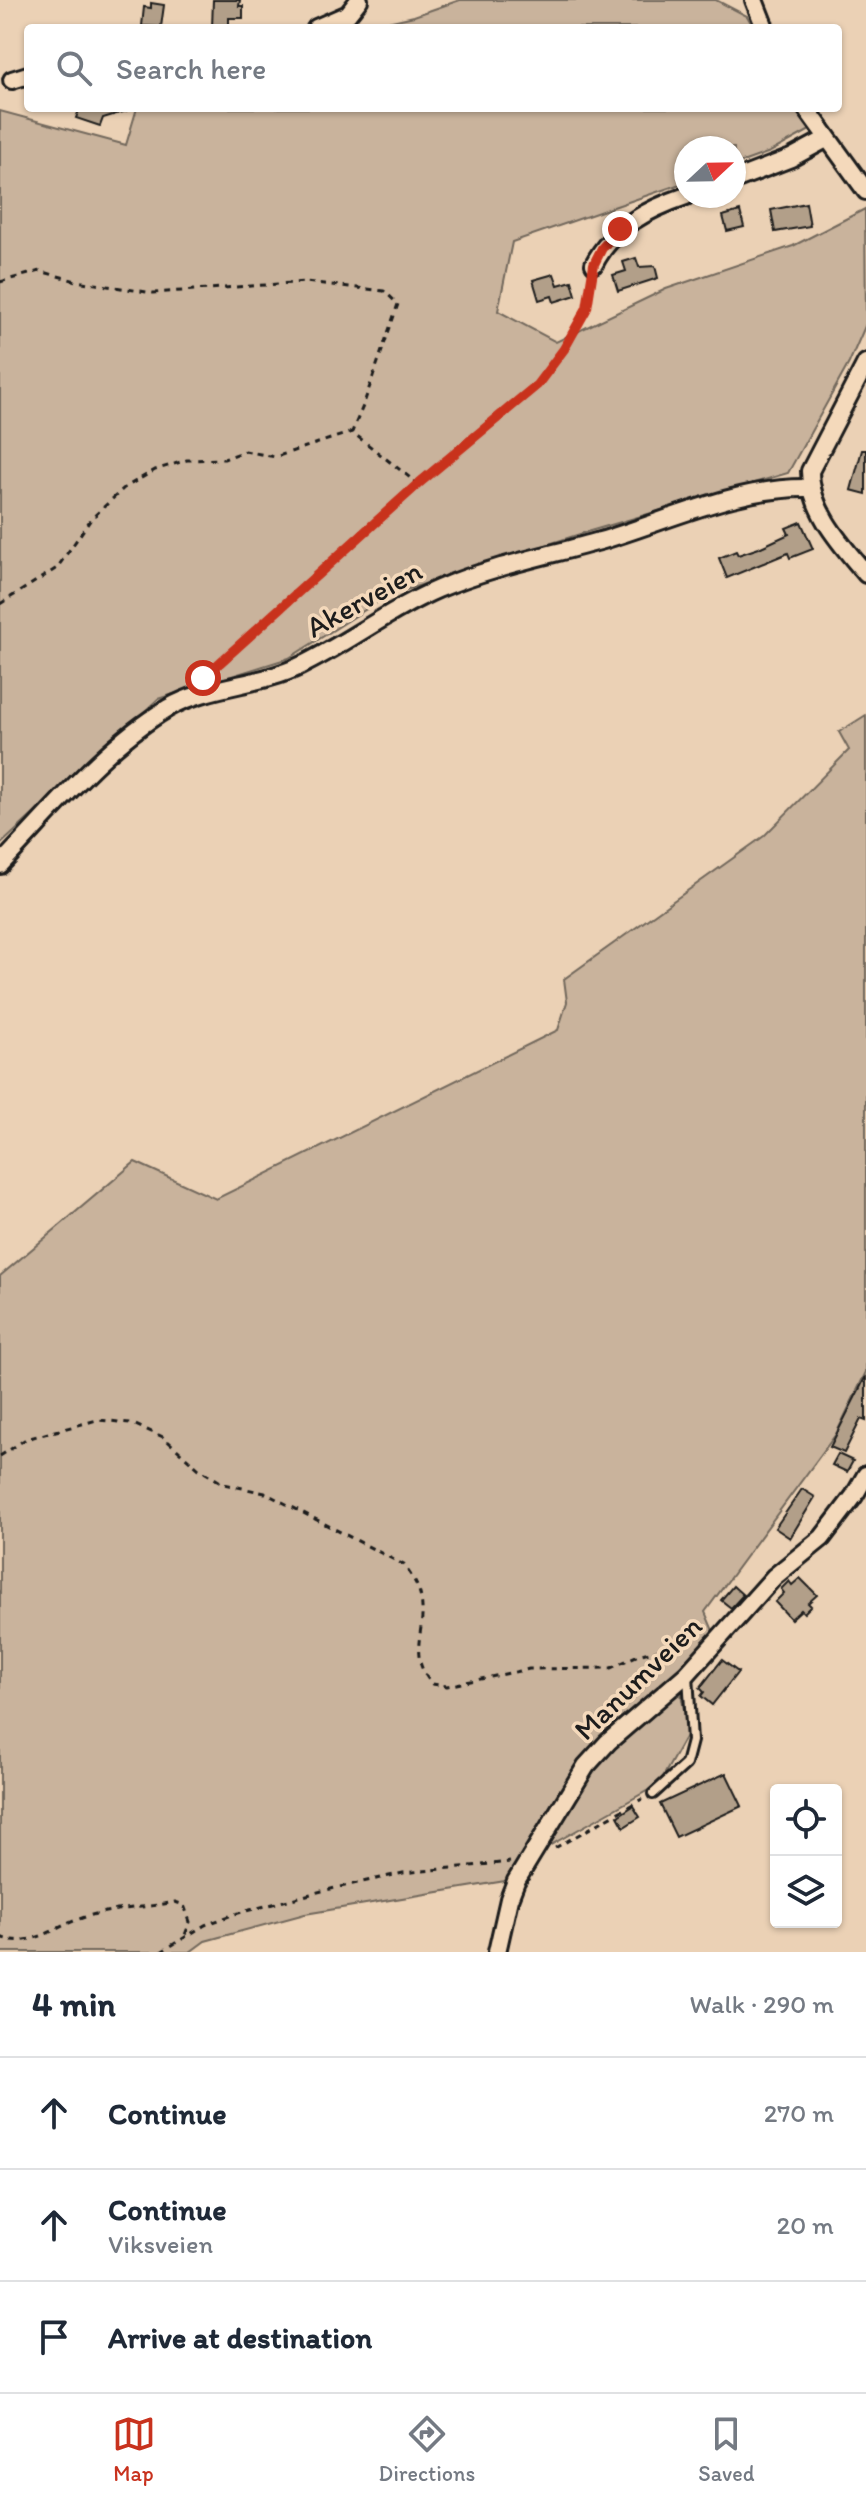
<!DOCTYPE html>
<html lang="en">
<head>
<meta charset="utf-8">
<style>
	body { margin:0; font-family:Itim,sans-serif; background:#f2f2f3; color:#1f2937 }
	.controls { position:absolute; right:24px; bottom:24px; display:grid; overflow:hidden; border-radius:8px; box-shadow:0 2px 6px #0004 }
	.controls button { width:72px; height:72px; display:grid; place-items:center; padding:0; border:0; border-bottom:2px solid #e0e1e3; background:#fff; color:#1f2937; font:40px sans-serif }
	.compass { position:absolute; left:674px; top:136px; width:72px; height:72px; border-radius:50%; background:#fff; box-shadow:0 2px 6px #0004; rotate:68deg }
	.stop { position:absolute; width:24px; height:24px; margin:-18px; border:6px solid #c8321e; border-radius:50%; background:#fff }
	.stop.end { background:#c8321e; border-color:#fff; box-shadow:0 2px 8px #0008 }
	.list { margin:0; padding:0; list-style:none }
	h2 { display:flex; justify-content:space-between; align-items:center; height:104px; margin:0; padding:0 32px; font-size:34px }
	h2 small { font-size:26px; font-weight:400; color:#747a83 }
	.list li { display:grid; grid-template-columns:52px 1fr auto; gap:24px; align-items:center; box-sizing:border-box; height:112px; padding:0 32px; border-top:2px solid #e0e1e3 }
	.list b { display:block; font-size:30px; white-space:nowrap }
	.list p { margin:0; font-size:26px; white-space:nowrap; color:#747a83 }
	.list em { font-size:26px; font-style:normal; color:#747a83 }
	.icon { flex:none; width:44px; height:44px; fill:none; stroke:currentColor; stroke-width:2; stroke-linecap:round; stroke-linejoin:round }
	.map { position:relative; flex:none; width:866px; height:1952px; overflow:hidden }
	.search { position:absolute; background:#fff; box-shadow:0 2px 6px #0004; left:24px; right:24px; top:24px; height:88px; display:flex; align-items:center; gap:20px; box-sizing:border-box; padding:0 28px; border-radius:8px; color:#747a83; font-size:30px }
	.sheet { height:440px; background:#fff }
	nav { display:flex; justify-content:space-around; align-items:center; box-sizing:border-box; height:112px; border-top:2px solid #e0e1e3; background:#fff; font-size:22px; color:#747a83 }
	nav a { display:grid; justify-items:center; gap:4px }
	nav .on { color:#c8321e }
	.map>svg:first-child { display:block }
	.green { fill:#c9b39c; stroke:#72685c; stroke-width:2 }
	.building { fill:#b29f89; stroke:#1c1c1c; stroke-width:2 }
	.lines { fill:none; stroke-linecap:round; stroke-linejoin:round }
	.service-casing { stroke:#1c1c1c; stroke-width:14 }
	.minor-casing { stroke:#1c1c1c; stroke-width:22 }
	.path { stroke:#1c1c1c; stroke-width:3; stroke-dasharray:6 6; stroke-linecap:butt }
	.service { stroke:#f4d9bb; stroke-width:8 }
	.minor { stroke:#f4d9bb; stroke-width:16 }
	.route { stroke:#c8321e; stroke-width:10 }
	.labels { text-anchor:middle; stroke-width:7; stroke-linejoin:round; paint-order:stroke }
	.street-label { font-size:30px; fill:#1c1c1c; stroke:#f4d9bb }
</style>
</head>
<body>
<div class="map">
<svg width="866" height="1952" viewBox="0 0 866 1952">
	<rect width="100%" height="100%" fill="#ebd1b5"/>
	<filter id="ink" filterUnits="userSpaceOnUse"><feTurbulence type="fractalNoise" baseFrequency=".0125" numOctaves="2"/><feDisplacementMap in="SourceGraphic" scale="16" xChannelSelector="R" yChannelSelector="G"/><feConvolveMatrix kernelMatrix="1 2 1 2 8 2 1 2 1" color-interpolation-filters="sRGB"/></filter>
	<g filter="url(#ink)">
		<!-- green -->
		<g class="green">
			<polygon points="460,0 716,0 747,16 754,28 361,28 414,16"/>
			<polygon points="137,108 798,108 810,130 770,152 734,165 734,148 686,148 686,182 512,242 498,311 556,342 666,289 793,246 865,209 866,324 849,363 788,473 580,534 387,596 289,658 158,699 0,845 0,111 126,145"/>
			<polygon points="866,715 866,1372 836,1434 705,1612 714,1633 677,1671 688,1732 659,1784 549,1846 505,1881 305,1914 205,1941 190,1952 0,1952 0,1276 135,1162 216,1199 558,1030 567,1002 564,979 764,836 849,750 839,732"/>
		</g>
		<!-- building -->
		<g class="building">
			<polygon points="213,0 240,0 239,6 243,6 243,18 229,18 229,28 212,28"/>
			<polygon points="151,3 164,5 161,27 142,26 144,7 151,8"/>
			<polygon points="80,108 125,108 126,111 103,118 100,126 76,118"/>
			<polygon points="806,203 810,226 775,232 771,210"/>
			<polygon points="740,211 744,227 727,231 723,216"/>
			<polygon points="636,258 639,267 655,266 658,278 618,291 613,275 626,271 623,262"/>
			<polygon points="554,274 558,285 572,281 576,295 554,302 552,296 539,300 533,280"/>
			<polygon points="862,450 866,450 866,494 851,490"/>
			<polygon points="801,522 813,549 790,558 788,553 727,578 719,558 736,551 738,555 759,548 789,534 786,528"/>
			<polygon points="866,1376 866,1421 861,1419 844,1453 830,1447"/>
			<polygon points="838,1454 853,1461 847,1472 832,1465"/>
			<polygon points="802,1489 815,1497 790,1538 775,1528"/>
			<polygon points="800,1578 817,1595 808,1603 811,1606 804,1613 801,1610 791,1619 775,1602 784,1593 781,1589 789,1581 792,1585"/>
			<polygon points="733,1586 743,1595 731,1608 721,1600"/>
			<polygon points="722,1660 738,1672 712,1705 701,1696 704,1692 700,1688"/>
			<polygon points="726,1773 742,1806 676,1837 660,1804"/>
			<polygon points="633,1806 640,1817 624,1827 618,1816"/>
		</g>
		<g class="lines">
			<!-- service casing -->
			<g class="service-casing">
				<polyline id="service" points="653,1794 686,1764 692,1741 688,1675"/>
			</g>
			<!-- minor casing -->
			<g class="minor-casing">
				<g id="minor">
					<polyline points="754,0 765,28"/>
					<polyline points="316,28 348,14 359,0"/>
					<polyline points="12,80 28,75"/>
					<polyline points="806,108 866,191"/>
					<polyline points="734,180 791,158 826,139"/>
					<path d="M594,264C613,227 648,209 686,196"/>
					<path d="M866,363L810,471C810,511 841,544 866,574"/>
					<path d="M0,865C52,811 103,747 168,708C208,685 259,686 300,666C348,643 389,610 438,589C489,567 546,556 600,541C668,521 738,486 810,488"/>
					<polyline points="497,1952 509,1899 516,1881 586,1766 608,1742 687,1674 774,1577 822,1538 854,1496 866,1475"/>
				</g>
			</g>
			<!-- path -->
			<g class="path">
				<polyline points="0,282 40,271 76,281 153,293 306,282 384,291 398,304 363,406 352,432"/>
				<polyline points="0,604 57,568 91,519 124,488 155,470 187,460 224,459 245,451 275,457 352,432 418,484"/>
				<polyline points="204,678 418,484 537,385 564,349 587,308 592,280"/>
				<path d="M0,1456L26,1439L97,1420L131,1423L163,1437L199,1469L224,1484L265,1493L404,1565C411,1576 419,1585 421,1599C427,1632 406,1653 432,1684L447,1686L529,1669L611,1668L638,1655L669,1647L705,1630"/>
				<polyline points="555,1848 642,1799"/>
				<path d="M0,1937C31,1949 54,1927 82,1918C110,1908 147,1908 175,1902L184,1905L190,1922L185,1935"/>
				<polyline points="161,1952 205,1925 235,1914 322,1891 403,1873 510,1862"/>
			</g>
			<!-- service -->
			<use href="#service" class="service"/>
			<!-- minor -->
			<use href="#minor" class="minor"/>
		</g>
	</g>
	<g class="lines" filter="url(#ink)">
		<!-- route -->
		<polyline class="route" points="203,678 418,484 537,385 564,349 587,308 594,264 602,248 620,229"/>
	</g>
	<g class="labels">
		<!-- street labels -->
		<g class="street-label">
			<text transform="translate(364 599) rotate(-29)" y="10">Akerveien</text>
			<text transform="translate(638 1678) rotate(-44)" y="10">Manumveien</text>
		</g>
	</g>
</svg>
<div class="controls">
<button><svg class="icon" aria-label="locate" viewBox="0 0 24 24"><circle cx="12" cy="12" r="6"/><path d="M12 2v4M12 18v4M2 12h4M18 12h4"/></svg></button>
<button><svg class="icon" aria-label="layers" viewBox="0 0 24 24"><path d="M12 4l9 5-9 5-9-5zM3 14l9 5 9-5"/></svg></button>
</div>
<svg class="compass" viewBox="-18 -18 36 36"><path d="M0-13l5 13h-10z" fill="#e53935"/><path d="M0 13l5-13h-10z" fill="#747a83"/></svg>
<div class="stop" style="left:203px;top:678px"></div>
<div class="stop end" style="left:620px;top:229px"></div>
<div class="search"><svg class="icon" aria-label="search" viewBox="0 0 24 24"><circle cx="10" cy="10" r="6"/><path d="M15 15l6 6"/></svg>Search here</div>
</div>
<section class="sheet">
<h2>4 min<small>Walk · 290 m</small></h2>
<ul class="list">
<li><svg class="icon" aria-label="ahead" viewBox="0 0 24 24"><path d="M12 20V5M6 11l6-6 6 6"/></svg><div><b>Continue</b></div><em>270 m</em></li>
<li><svg class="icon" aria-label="ahead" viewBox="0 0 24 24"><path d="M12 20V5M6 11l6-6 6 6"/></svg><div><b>Continue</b><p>Viksveien</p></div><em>20 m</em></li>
<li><svg class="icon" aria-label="arrive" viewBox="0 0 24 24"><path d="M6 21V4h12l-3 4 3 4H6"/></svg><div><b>Arrive at destination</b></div></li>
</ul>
</section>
<nav>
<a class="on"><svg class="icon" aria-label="map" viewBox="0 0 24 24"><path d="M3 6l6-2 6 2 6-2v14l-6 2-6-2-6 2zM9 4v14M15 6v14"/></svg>Map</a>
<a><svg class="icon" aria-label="directions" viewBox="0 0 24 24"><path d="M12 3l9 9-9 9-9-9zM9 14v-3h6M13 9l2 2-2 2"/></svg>Directions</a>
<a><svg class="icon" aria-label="saved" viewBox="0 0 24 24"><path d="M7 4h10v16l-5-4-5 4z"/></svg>Saved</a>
</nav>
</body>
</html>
